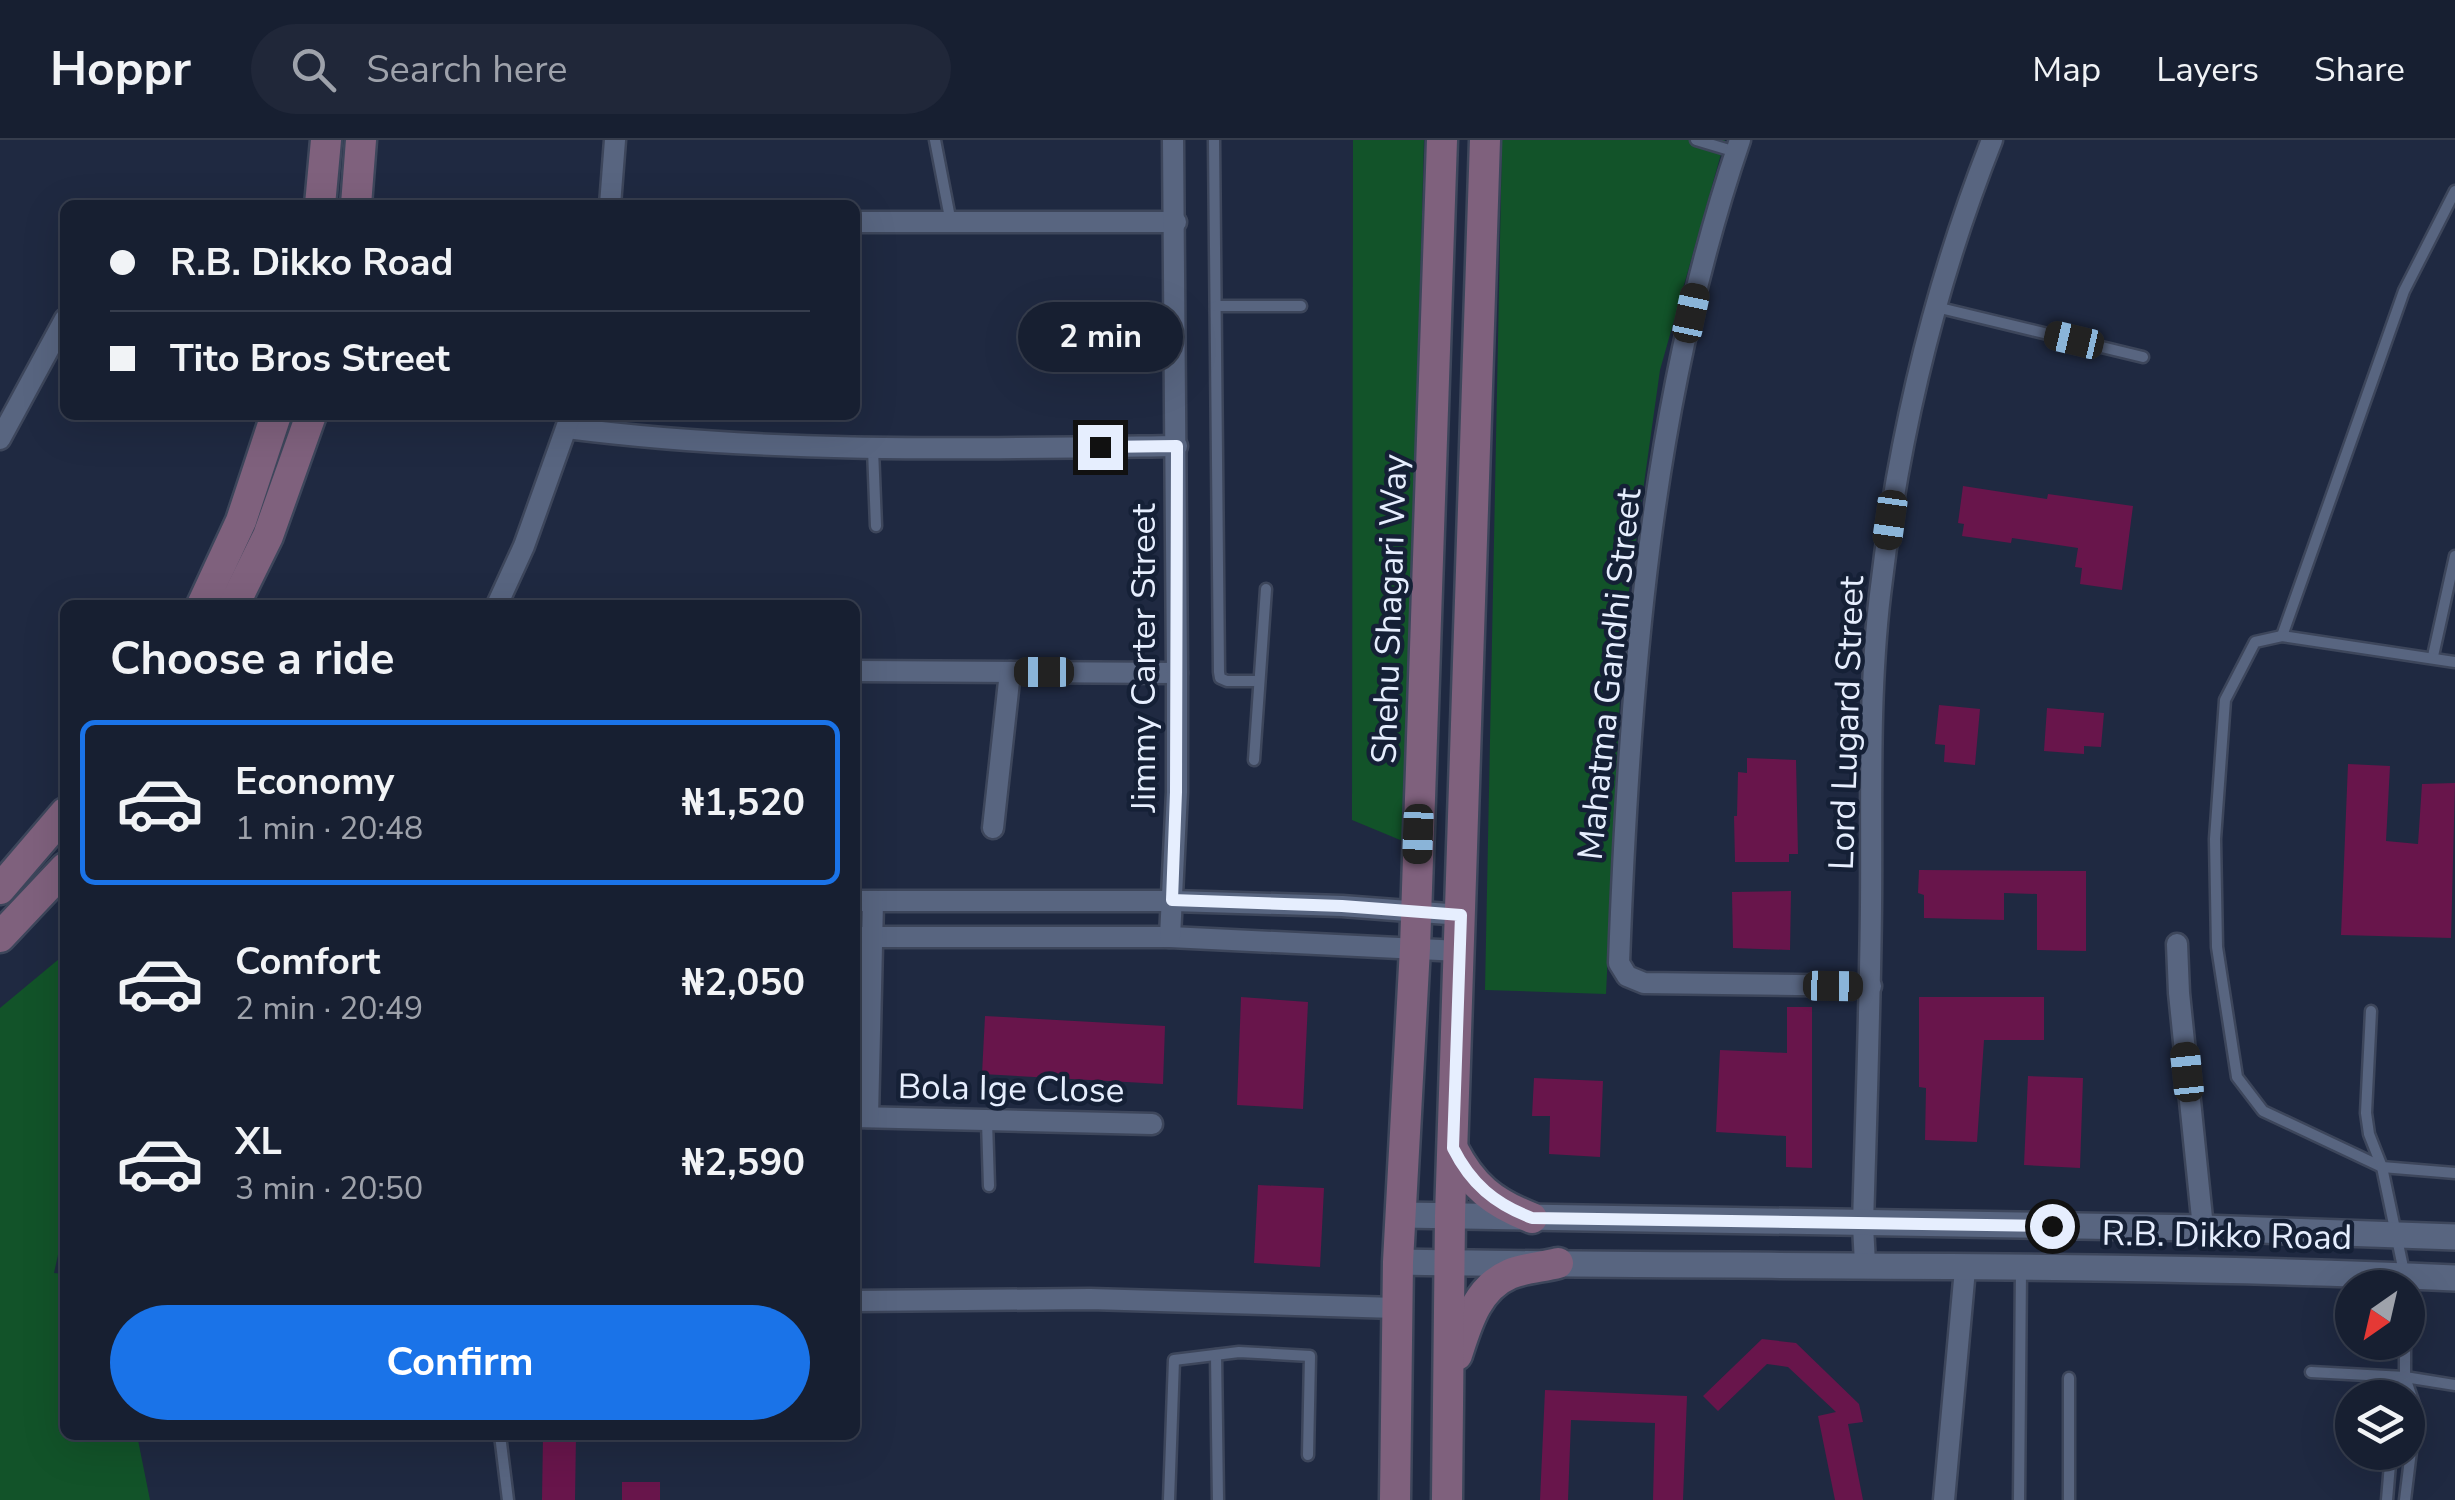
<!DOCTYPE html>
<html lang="en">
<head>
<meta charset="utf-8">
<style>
	body { margin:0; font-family:"Nunito Sans",sans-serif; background:#202739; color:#f1f3f6; height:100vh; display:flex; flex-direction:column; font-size:38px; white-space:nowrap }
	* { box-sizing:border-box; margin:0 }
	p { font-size:32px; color:#9ea2ab }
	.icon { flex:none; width:55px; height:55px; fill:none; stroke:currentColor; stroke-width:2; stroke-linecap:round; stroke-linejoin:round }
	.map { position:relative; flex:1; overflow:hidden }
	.sheet { position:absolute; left:60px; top:460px; width:800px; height:840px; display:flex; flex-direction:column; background:#171f31; border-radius:15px; box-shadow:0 10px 40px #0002,0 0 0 2px #363d4d }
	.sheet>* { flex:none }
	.hud { position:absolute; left:60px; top:60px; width:800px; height:220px; border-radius:15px; box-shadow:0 10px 40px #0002,0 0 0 2px #363d4d; display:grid; align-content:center; height:220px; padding:0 50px; background:#171f31 }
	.needle { width:65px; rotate:214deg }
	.tools { position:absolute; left:2335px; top:1130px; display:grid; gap:20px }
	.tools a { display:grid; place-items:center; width:90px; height:90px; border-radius:50%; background:#171f31; box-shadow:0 10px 40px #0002,0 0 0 2px #363d4d; font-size:50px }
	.end { position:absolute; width:45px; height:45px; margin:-22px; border:12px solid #e6eefe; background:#111; box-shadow:0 0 0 5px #111 }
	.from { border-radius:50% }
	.bubble { position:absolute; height:70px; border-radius:35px; background:#171f31; box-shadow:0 10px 40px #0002,0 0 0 2px #363d4d; font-size:32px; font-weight:700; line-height:70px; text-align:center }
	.car { position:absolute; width:30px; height:60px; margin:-30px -15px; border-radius:12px; box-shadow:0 0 8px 2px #0007; background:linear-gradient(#222 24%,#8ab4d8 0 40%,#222 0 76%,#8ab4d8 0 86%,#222 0) }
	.hud b { display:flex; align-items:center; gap:35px; height:95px; font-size:38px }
	.hud b+b { border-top:2px solid #363d4d }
	.hud i { width:25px; height:25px; background:#f1f3f6 }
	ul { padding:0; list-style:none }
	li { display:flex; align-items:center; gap:30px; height:165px; margin:0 20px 15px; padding:0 30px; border:5px solid transparent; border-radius:15px }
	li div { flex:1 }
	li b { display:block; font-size:38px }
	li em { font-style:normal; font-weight:700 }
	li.active { border-color:#1a73e8 }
	li>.icon { width:90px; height:90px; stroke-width:1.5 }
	h2 { padding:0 50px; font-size:45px; line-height:120px }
	.cta { display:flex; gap:20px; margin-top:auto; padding:20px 50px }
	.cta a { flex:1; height:115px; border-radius:60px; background:#1a73e8; color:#fff; font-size:40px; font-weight:700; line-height:115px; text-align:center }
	header { display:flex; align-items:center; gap:60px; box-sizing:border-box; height:140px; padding:0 50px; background:#171f31; border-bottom:2px solid #363d4d }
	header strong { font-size:48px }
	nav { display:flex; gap:55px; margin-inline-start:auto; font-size:35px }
	.search { width:700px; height:90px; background:#202739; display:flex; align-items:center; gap:25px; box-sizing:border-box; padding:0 35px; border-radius:55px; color:#9ea2ab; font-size:38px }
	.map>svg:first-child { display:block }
	.green { fill:#125329 }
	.building { fill:#68154b }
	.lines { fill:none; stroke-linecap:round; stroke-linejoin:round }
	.service-casing { stroke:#3d465b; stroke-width:15 }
	.minor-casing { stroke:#3d465b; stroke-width:25 }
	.tertiary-casing { stroke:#3d465b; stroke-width:30 }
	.secondary-casing { stroke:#3d465b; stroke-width:35 }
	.service { stroke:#586580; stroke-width:10 }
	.minor { stroke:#586580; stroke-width:20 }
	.tertiary { stroke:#586580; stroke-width:25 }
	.secondary { stroke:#7f617d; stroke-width:30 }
	.route { stroke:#e6eefe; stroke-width:12 }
	.labels { text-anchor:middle; stroke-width:9; stroke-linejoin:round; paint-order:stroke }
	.street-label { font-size:35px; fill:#e6eefe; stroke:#152036 }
</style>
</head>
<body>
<header>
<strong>Hoppr</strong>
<div class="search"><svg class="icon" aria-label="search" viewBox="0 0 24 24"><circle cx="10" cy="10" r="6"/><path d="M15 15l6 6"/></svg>Search here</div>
<nav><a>Map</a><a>Layers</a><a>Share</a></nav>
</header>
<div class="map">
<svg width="2455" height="1360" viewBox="0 0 2455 1360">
	<rect width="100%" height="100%" fill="#1f2941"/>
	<g class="green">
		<polygon points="1353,0 1424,0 1405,702 1352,680"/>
		<polygon points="1502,0 1725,0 1660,230 1623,493 1606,854 1485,850"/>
		<polygon points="65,814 65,1083 54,1133 65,1134 65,1295 137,1295 150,1360 0,1360 0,868"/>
	</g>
	<g class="building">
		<polygon points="1963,346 2047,359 2048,354 2133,366 2122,450 2080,444 2082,428 2075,427 2078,408 2012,398 2011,403 1962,396 1964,384 1958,383"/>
		<polygon points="1939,565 1980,569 1975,625 1944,622 1945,605 1935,604"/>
		<polygon points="2047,568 2104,573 2101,607 2084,606 2084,614 2044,611"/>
		<polygon points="1747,618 1796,620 1798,714 1789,714 1789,722 1735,722 1734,676 1737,676 1738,632 1747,633"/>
		<polygon points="2348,624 2390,626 2386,701 2418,704 2422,644 2455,643 2451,798 2341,795"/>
		<polygon points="1919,730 2086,731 2086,811 2037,810 2037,754 2004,753 2004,780 1924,778 1924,755 1918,753"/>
		<polygon points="1791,751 1790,810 1733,808 1732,752"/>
		<polygon points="1241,857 1308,862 1303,969 1237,965"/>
		<polygon points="1919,857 2044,857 2044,900 1984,900 1977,1002 1925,1000 1926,948 1919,947"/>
		<polygon points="1787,867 1812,867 1812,1028 1786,1027 1786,996 1716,992 1720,910 1787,913"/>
		<polygon points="985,876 1165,886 1163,944 982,934"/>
		<polygon points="2028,936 2083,938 2080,1028 2024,1025"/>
		<polygon points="1534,938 1603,941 1600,1017 1549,1014 1550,976 1532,976"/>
		<polygon points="1258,1045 1324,1048 1320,1127 1254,1123"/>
		<polygon points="1762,1199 1796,1203 1859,1264 1863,1282 1848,1284 1863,1360 1835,1360 1818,1276 1836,1272 1788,1227 1767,1224 1718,1271 1703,1256"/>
		<polygon points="1545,1250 1687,1256 1683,1360 1653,1360 1655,1283 1571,1280 1568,1360 1540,1360"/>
		<polygon points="543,1295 576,1295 575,1360 542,1360"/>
		<rect x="622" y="1342" width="38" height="18"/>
	</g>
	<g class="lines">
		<defs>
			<g id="service">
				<polyline points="935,0 951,83"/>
				<polyline points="1214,0 1219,532 1220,538 1227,541 1259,541"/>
				<polyline points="1696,0 1736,12"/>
				<polyline points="1216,166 1301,166"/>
				<polyline points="1936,167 2143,217"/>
				<polyline points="873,309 876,386"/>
				<polyline points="2282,496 2404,151 2455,51"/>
				<polyline points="2433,516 2455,416"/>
				<polyline points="2455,522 2282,496 2255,502 2225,560 2215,699 2217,807 2237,937 2263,971 2382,1027 2455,1033"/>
				<polyline points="1254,620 1266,449"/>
				<polyline points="2371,871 2366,973 2369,994 2382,1027 2405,1137"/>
				<polyline points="987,981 989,1046"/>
				<polyline points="1216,1215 1218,1360"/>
				<polyline points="2311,1232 2405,1237 2455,1245"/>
				<polyline points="2405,1237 2416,1270 2405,1360"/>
				<polyline points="2398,1258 2405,1237 2405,1202"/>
				<polyline points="500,1295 508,1360"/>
				<polyline points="1169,1360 1174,1220 1239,1212 1310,1216 1308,1315"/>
				<polyline points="2019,1360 2021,1128"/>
				<polyline points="2069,1360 2069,1238"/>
				<polyline points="2387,1360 2391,1312"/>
			</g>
			<g id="minor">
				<path d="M1740,0c-90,263 -111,547 -121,823l8,13 17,7 227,3"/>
				<polyline points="610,65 615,0"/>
				<polyline points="855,82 1176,82"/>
				<path d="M567,288c203,26 406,21 610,18"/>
				<polyline points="0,299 65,179"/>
				<polyline points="497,465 524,406 570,277"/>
				<polyline points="855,531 1177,533"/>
				<polyline points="993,688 1010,532"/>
				<polyline points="855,761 1173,761 1342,766 1461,775"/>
				<polyline points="855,797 1170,797 1460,811"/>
				<polyline points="1170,797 1177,652 1177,533 1173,0"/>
				<polyline points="2177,804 2179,853 2203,1088"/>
				<polyline points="855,977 1152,984"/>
				<polyline points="868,977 873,762"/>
				<path d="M1865,1124l-2,-39c3,-106 7,-213 8,-319 1,-103 -3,-208 9,-311 18,-156 54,-309 112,-455"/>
				<polyline points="855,1161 1090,1159 1396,1168"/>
				<polyline points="1944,1360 1965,1129"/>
			</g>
			<g id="tertiary">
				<polyline points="1401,1075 2203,1088 2455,1097"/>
				<path d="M1398,1122c352,6 705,0 1057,16"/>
			</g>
			<g id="secondary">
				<polyline points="320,65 326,0"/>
				<polyline points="356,65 361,0"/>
				<polyline points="202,465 241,381 276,275"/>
				<polyline points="234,465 268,396 311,275"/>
				<polyline points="0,749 65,673"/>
				<polyline points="0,797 65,728"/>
				<path d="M1453,1009c19,37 40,54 79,69"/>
				<path d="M1457,1215c10,-31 20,-67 53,-81 14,-6 33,-7 48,-11"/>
				<polyline points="1395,1360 1398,1122 1415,808 1442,0"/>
				<polyline points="1447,1360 1450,1076 1485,0"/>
			</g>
		</defs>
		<use href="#service" class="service-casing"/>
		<use href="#minor" class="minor-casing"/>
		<use href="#tertiary" class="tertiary-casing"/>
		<use href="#secondary" class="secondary-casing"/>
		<use href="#service" class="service"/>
		<use href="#minor" class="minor"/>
		<use href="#tertiary" class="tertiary"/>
		<use href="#secondary" class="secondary"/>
	</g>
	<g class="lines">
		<path class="route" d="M1100,307l77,-1 -1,346 -4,108 170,6 119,9 -8,233c18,36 42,56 79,70l520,8"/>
	</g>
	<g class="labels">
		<g class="street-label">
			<text transform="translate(1389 469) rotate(-88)" y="12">Shehu Shagari Way</text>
			<text transform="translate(1143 518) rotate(-90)" y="12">Jimmy Carter Street</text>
			<text transform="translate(1609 534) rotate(-84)" y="12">Mahatma Gandhi Street</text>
			<text transform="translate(1846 583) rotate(-88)" y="12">Lord Lugard Street</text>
			<text transform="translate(1011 948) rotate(1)" y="12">Bola Ige Close</text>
			<text transform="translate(2227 1095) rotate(1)" y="12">R.B. Dikko Road</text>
		</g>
	</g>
</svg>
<div class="tools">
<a><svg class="needle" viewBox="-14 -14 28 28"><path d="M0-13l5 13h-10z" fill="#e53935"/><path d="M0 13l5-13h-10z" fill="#9ea2ab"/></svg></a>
<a><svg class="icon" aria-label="layers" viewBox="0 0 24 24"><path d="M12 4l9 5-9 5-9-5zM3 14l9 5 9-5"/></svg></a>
</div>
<i class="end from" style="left:2052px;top:1086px"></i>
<i class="end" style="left:1100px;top:307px"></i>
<div class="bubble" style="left:1018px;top:162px;width:165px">2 min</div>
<i class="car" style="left:1691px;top:173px;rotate:12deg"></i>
<i class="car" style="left:2074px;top:200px;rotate:283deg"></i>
<i class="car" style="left:1890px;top:380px;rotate:188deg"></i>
<i class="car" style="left:1044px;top:532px;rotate:270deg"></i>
<i class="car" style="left:1418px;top:694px;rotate:182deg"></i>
<i class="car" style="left:1833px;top:846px;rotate:91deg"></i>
<i class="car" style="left:2187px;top:932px;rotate:354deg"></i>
<div class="hud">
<b><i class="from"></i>R.B. Dikko Road</b>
<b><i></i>Tito Bros Street</b>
</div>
<section class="sheet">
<h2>Choose a ride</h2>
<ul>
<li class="active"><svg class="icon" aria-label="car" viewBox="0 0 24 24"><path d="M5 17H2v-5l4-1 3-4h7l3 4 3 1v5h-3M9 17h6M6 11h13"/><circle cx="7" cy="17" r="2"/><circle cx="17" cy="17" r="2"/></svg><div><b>Economy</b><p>1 min · 20:48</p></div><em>₦1,520</em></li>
<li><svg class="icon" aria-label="car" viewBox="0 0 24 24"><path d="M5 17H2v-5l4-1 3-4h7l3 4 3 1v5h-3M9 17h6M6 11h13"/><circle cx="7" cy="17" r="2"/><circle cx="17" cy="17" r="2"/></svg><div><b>Comfort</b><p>2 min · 20:49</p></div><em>₦2,050</em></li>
<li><svg class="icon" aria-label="car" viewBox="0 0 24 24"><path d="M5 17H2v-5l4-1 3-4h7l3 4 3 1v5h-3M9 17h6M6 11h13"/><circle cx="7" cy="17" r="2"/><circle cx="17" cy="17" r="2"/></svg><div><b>XL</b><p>3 min · 20:50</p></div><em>₦2,590</em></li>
</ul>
<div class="cta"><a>Confirm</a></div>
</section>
</div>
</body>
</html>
